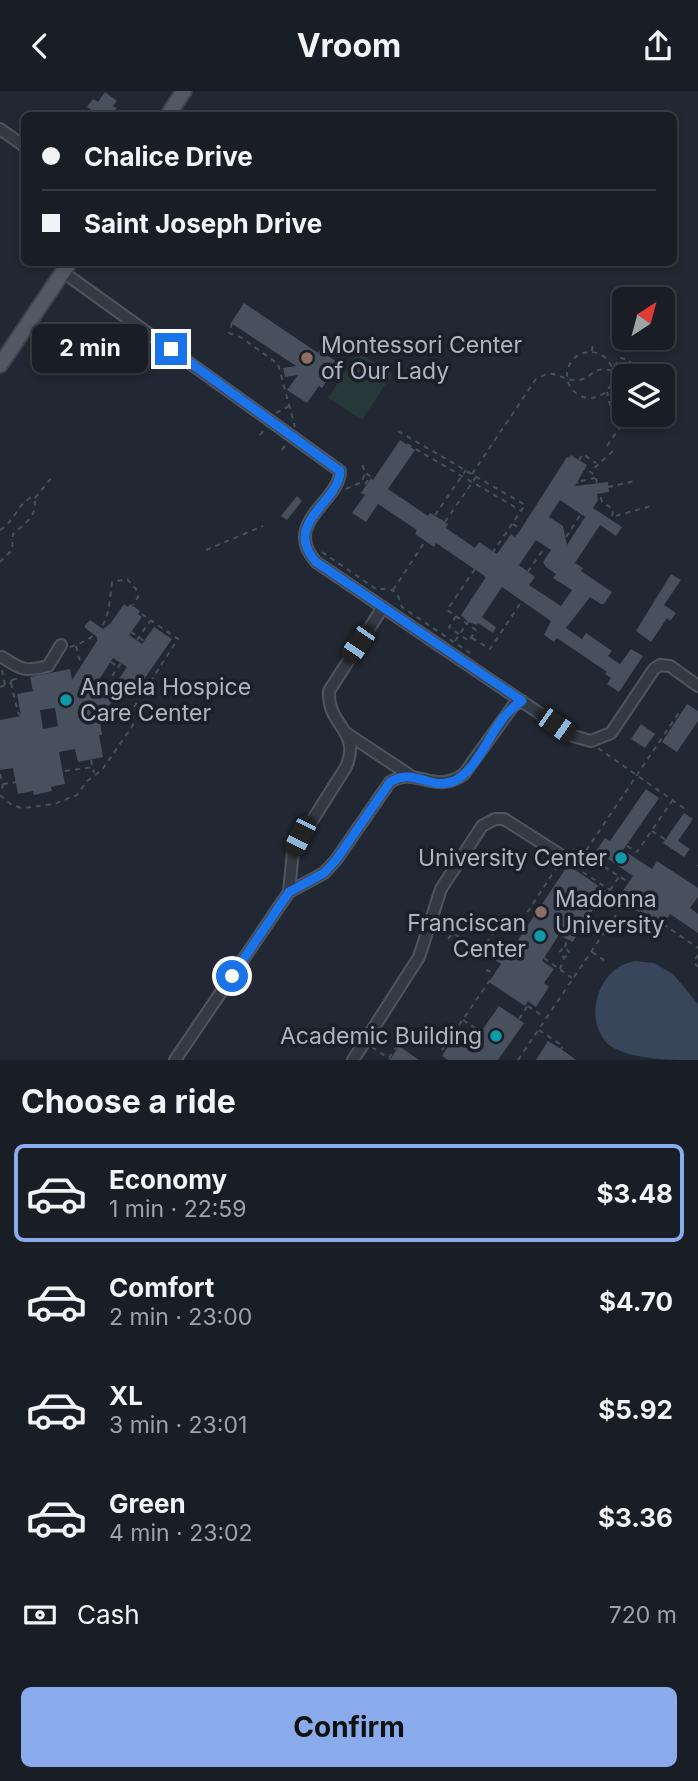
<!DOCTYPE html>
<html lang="en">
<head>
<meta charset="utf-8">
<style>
	body { margin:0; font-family:Inter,sans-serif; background:#262b32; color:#f1f3f6; height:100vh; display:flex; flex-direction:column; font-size:26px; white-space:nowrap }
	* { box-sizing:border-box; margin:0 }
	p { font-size:23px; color:#9fa2a7 }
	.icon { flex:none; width:38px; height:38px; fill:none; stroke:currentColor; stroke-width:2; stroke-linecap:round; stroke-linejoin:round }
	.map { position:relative; height:969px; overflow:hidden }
	.sheet { display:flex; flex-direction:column; background:#191e26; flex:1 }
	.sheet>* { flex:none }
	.guide { position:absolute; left:21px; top:21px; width:656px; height:154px; border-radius:10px; box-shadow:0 4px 10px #0003,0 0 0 2px #373c43; display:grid; align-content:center; height:154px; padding:0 21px; background:#191e26 }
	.needle { width:46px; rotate:36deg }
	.controls { position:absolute; left:612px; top:196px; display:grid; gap:14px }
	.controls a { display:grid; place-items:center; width:63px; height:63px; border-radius:10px; background:#191e26; box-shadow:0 4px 10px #0003,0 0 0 2px #373c43; font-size:35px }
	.end { position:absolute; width:32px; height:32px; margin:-16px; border:9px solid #1a73e8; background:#fff; box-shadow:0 0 0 4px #fff }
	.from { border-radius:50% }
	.bubble { position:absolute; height:49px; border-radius:10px; background:#191e26; box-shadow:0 4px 10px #0003,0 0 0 2px #373c43; font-size:23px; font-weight:700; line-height:49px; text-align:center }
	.car { position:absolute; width:21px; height:42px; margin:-21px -10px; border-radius:9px; box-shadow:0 0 5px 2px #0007; background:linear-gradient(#222 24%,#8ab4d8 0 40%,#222 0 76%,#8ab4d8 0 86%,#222 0) }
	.guide b { display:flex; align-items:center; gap:24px; height:66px; font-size:26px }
	.guide b+b { border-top:2px solid #373c43 }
	.guide i { width:18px; height:18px; background:#f1f3f6 }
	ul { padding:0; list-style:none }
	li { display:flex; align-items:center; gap:21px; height:98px; margin:0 14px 10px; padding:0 7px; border:4px solid transparent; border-radius:10px }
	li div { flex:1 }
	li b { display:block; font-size:26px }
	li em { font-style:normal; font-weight:700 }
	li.active { border-color:#89abec }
	li>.icon { width:63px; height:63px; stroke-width:1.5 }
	h2 { padding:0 21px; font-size:32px; line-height:84px }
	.pay { display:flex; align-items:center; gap:18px; height:77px; padding:0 21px; font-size:26px }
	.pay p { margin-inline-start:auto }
	.action { display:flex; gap:14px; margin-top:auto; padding:14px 21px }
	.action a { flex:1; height:80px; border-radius:10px; background:#89abec; color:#111; font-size:28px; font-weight:700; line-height:80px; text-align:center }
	header { display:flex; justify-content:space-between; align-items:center; height:91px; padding:0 21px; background:#191e26; font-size:32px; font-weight:700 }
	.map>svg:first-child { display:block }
	.green { fill:#273839 }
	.water { fill:#38455b }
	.building { fill:#484f5d; fill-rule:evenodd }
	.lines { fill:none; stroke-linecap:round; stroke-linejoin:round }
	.minor-casing { stroke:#4f555f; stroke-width:14 }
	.major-casing { stroke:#3e434e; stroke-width:18 }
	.path { stroke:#445356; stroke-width:2; stroke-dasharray:5 5; stroke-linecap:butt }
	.minor { stroke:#343a44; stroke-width:10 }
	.major { stroke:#525964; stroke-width:14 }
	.route { stroke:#1a73e8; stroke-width:9 }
	.education-dot { fill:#8d6e63; stroke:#1a1f29; stroke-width:2.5 }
	.culture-dot { fill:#0f9aa8; stroke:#1a1f29; stroke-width:2.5 }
	.labels { text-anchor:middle; stroke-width:7; stroke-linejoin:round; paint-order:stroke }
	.poi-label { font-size:23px; fill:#aeb5c1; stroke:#1a1f29; text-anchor:start }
</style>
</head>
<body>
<header><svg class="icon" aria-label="back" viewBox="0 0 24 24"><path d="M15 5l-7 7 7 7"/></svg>Vroom<svg class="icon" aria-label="share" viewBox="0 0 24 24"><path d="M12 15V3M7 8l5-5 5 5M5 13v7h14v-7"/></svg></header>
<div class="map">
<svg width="698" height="969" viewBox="0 0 698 969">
	<rect width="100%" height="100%" fill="#212833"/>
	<polygon class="green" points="358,261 392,283 362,329 328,307"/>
	<path class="water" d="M636,870l18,2 19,11 25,30v56c-29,0 -66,0 -89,-15 -28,-26 -10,-80 27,-84z"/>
	<g class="building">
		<polygon points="105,1 117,10 113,15 117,17 112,24 99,24 87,16 93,8 98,11"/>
		<polygon points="244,212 318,262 319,259 339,272 322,297 319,295 307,312 287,299 298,284 285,286 283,277 296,275 231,232"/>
		<path d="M400,349l15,10 -27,39 40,27 2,-3 12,7 6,4 -2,4 29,20 4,-6 18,12 14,-20 4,3 4,-5 48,-75 2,1 2,-3 16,10 -12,21 33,-4 1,10 -12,2 1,6 -5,8 29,19 -6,9 -16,-11 -25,38 8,5 -2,3 31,21 -8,12h-3l-11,-7 -24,31 16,11 4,-6 26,18 -4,5 12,8 11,-15 12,7 -24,36 -12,-8 4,-6 -6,-4 2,-2 -50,-34 -3,4 -10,-7 7,-14 -49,-34 -20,30 14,10 -3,6 -15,-10 -1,2 -9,-3 -7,-7 25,-38 -50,-34 -2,4 -19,-13 2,-4 -39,-26 -12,18 -14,-9 13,-18 -4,-2 10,-15 2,2zM560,409l25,17 -18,28 -4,-19 -14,-9zM536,449l15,10 -8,12 3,5 10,7 -3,4 19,12 -11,16 -32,-21 6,-8 -16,-12z"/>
		<polygon points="297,405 302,410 287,429 281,425"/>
		<polygon points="671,483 681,489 664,514 676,522 670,530 667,527 651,551 636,540"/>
		<path d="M124,513l4,3 2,-3 10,7 -2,3 4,3 -13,18 13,9 12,-17 18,12 -39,56 -17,-12 11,-16 -14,-9 -18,28 19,13 -9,13 -7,1 4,22h-3l4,22 -25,5 -3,-13 -16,3 6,32 -14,3 1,4 -18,4 -1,-4 -15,3 -5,-26 -13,2v-50l21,-4 -4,-22 16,-3 -3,-14 40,-8 2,11 25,-39v-4l-12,-9v-3l5,-5 13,9 7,-5zM55,617l3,18 -15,3 -3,-19z"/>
		<polygon points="687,613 698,620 698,630 677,661 662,651"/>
		<polygon points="641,633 655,643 645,657 631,648"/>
		<polygon points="646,698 659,707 623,759 652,778 657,770 698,797 698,806 690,817 698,823 698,842 670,823 661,836 618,807 633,785 596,760 605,747 610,750"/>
		<polygon points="684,722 693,728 678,750 690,758 684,766 663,752"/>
		<polygon points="568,774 606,800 586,829 582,845 577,843 573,851 559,844 542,870 554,878 544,892 549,896 536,916 528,910 525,915 489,891 501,873 486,863 497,848 512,858"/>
		<polygon points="499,915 524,932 498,969 448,969 442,965 449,954 452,956 457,949 469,958"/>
		<polygon points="548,950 561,958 576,969 536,969"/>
		<polygon points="399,955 419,969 390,969"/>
	</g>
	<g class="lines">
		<defs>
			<g id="minor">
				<polyline points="0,38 24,55"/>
				<path d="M63,181l277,199c0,31 -59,51 -24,91l257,174 18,5 20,-8 43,-64 6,-4 10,1 28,20"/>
				<path d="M2,566c20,13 22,15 46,9l13,-21"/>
				<polyline points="346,642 411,685"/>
				<path d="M289,801l4,-41 53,-84c16,-37 -19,-40 -17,-76l54,-84"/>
				<path d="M175,969l114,-168 35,-19 12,-13 54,-78c27,-17 43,14 74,-8l49,-68 9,-5"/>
				<polyline points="353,969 419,866 441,798 482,735 495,728 504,728 559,763"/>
			</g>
			<g id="major">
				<polyline points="168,24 184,0"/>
				<polyline points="0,274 69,172"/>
			</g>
		</defs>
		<use href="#minor" class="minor-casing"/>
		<use href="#major" class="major-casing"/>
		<g class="path">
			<polyline points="232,232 229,242 242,247 278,273 295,336"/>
			<polyline points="592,260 593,250"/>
			<circle cx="590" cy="284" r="23"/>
			<polyline points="614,275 621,267 629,269 633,275 630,285"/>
			<polyline points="276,322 289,315"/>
			<polyline points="398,340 525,414 493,461"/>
			<polyline points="260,344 265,338"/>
			<polyline points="407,353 520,419"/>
			<polyline points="607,355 622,333 621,324 610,314 607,301"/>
			<polyline points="282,359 286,353"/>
			<polyline points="613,360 590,381 595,384 602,411 613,418 612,426 651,415"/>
			<polyline points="579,369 583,363 596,372"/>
			<path d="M472,383l64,-95c22,-13 23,3 42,1 17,-2 12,-15 36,-9l4,6 7,1"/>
			<polyline points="574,389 579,393 581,390 595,387"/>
			<polyline points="365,393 371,386 366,382"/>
			<polyline points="608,396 635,390"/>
			<polyline points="346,398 362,391 365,382 362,372"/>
			<polyline points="35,407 52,386"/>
			<polyline points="435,424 466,379"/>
			<polyline points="445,431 476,386"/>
			<polyline points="513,433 526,441"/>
			<path d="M0,439c13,-7 17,-24 30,-32l4,1c5,16 -10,25 -21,35l-1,16 -12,12"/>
			<polyline points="566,446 581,423"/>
			<polyline points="206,459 263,435"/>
			<polyline points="322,461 376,498 390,498 397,502 402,516 470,562"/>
			<polyline points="522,489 545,456"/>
			<polyline points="393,499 424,452"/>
			<path d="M456,525l-7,11 20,14 7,-11c-10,-7 -19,-13 -29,-20l28,-41"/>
			<polyline points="131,541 144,550"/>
			<polyline points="472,547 490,558 522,510"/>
			<polyline points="137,549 150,530"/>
			<polyline points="455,550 468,531"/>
			<polyline points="76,555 80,570 83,572"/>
			<path d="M70,556c38,-12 38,-30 42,-65l15,-3 9,10 2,8 -5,8"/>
			<polyline points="111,571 118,576"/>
			<polyline points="2,579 5,594"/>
			<polyline points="12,589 19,587"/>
			<polyline points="11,592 18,622 21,625 29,625"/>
			<polyline points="0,596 11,592 13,585"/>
			<polyline points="120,606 124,601 111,591 110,588 121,572"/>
			<polyline points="134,616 178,548 140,522"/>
			<polyline points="598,657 685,718"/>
			<polyline points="91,669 94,682"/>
			<polyline points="65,680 93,676"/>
			<polyline points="0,683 3,695 0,700"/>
			<polyline points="3,693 16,691"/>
			<polyline points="0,704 12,714 22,717 54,713 77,704 87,690 102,679 133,634 134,629 132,625"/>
			<polyline points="652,740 666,749"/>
			<polyline points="627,755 637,761 672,710"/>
			<polyline points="570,761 577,758 628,791"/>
			<polyline points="566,770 619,805"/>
			<polyline points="598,772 603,765"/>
			<polyline points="698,774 698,775"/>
			<polyline points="575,776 678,623 685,627"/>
			<polyline points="610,799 619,786"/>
			<polyline points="615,804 613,807 621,816"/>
			<path d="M480,825c12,9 22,18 37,12l42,-64"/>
			<polyline points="588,827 607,835"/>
			<polyline points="663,833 698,857"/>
			<polyline points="584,839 600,846"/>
			<polyline points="448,848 453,842 481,861"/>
			<polyline points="565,856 567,848"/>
			<polyline points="592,861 605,870"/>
			<polyline points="698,864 694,871 698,876"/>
			<polyline points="544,867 572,887"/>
			<polyline points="475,869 496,838"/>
			<polyline points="560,878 564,867 570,862 565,856 559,861 564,867"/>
			<polyline points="486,879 495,882"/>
			<polyline points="528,915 544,926"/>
			<polyline points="519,928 530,911"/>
			<polyline points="463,929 481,941"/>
			<polyline points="458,939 474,950"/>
			<polyline points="539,939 563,955 561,958"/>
			<polyline points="372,956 390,968"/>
			<polyline points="442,959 490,889"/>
			<polyline points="389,967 409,938"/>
			<polyline points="518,969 624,812"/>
		</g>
		<use href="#minor" class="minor"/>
		<use href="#major" class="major"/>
	</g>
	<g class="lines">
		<path class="route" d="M171,258l169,122c0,31 -59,52 -24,91l206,139c-30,17 -40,67 -68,80 -23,10 -40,-14 -64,1l-54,78 -12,13 -35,19 -57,84"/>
	</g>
	<g class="education-dot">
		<circle cx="307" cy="267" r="7"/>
		<circle cx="541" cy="821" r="7"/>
	</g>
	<g class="culture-dot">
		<circle cx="66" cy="609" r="7"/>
		<circle cx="621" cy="767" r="7"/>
		<circle cx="540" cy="845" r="7"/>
		<circle cx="496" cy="945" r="7"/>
	</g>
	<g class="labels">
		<g class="poi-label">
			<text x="321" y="262">Montessori Center<tspan x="321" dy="26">of Our Lady</tspan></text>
			<text x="80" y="604">Angela Hospice<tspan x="80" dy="26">Care Center</tspan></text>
			<text x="607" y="775" text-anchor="end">University Center</text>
			<text x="555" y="816">Madonna<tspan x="555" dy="26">University</tspan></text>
			<text x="526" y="840" text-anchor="end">Franciscan<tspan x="526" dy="26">Center</tspan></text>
			<text x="482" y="953" text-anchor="end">Academic Building</text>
		</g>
	</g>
</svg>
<div class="controls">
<a><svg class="needle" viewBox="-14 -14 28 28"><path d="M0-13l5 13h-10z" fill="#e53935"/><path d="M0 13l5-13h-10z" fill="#9fa2a7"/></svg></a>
<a><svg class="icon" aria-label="layers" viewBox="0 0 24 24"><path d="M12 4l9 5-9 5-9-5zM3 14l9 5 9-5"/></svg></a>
</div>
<i class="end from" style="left:232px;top:885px"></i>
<i class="end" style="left:171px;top:258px"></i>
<div class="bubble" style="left:32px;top:233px;width:116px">2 min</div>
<i class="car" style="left:358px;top:553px;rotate:214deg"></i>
<i class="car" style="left:556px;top:634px;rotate:125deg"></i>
<i class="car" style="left:300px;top:745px;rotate:207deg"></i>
<div class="guide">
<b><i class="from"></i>Chalice Drive</b>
<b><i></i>Saint Joseph Drive</b>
</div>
</div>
<section class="sheet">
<h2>Choose a ride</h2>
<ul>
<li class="active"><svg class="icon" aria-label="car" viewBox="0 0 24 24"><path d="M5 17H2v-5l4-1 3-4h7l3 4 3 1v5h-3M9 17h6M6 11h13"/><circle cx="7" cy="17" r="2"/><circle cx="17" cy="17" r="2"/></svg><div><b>Economy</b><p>1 min · 22:59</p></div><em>$3.48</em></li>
<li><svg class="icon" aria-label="car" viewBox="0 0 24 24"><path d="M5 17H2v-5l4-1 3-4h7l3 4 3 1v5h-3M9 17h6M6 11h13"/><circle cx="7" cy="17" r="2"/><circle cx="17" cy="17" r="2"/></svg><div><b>Comfort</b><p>2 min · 23:00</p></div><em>$4.70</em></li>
<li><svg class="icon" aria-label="car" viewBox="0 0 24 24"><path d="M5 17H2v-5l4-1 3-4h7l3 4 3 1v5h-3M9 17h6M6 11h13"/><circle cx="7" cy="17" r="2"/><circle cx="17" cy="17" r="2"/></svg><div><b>XL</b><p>3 min · 23:01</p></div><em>$5.92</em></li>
<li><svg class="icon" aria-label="car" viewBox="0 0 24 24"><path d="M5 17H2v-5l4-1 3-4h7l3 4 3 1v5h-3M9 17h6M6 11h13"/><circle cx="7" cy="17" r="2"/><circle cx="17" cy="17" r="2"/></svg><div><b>Green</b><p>4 min · 23:02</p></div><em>$3.36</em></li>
</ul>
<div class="pay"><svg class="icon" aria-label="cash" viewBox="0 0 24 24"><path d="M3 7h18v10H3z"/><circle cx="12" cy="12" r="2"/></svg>Cash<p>720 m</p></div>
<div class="action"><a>Confirm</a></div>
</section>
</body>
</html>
